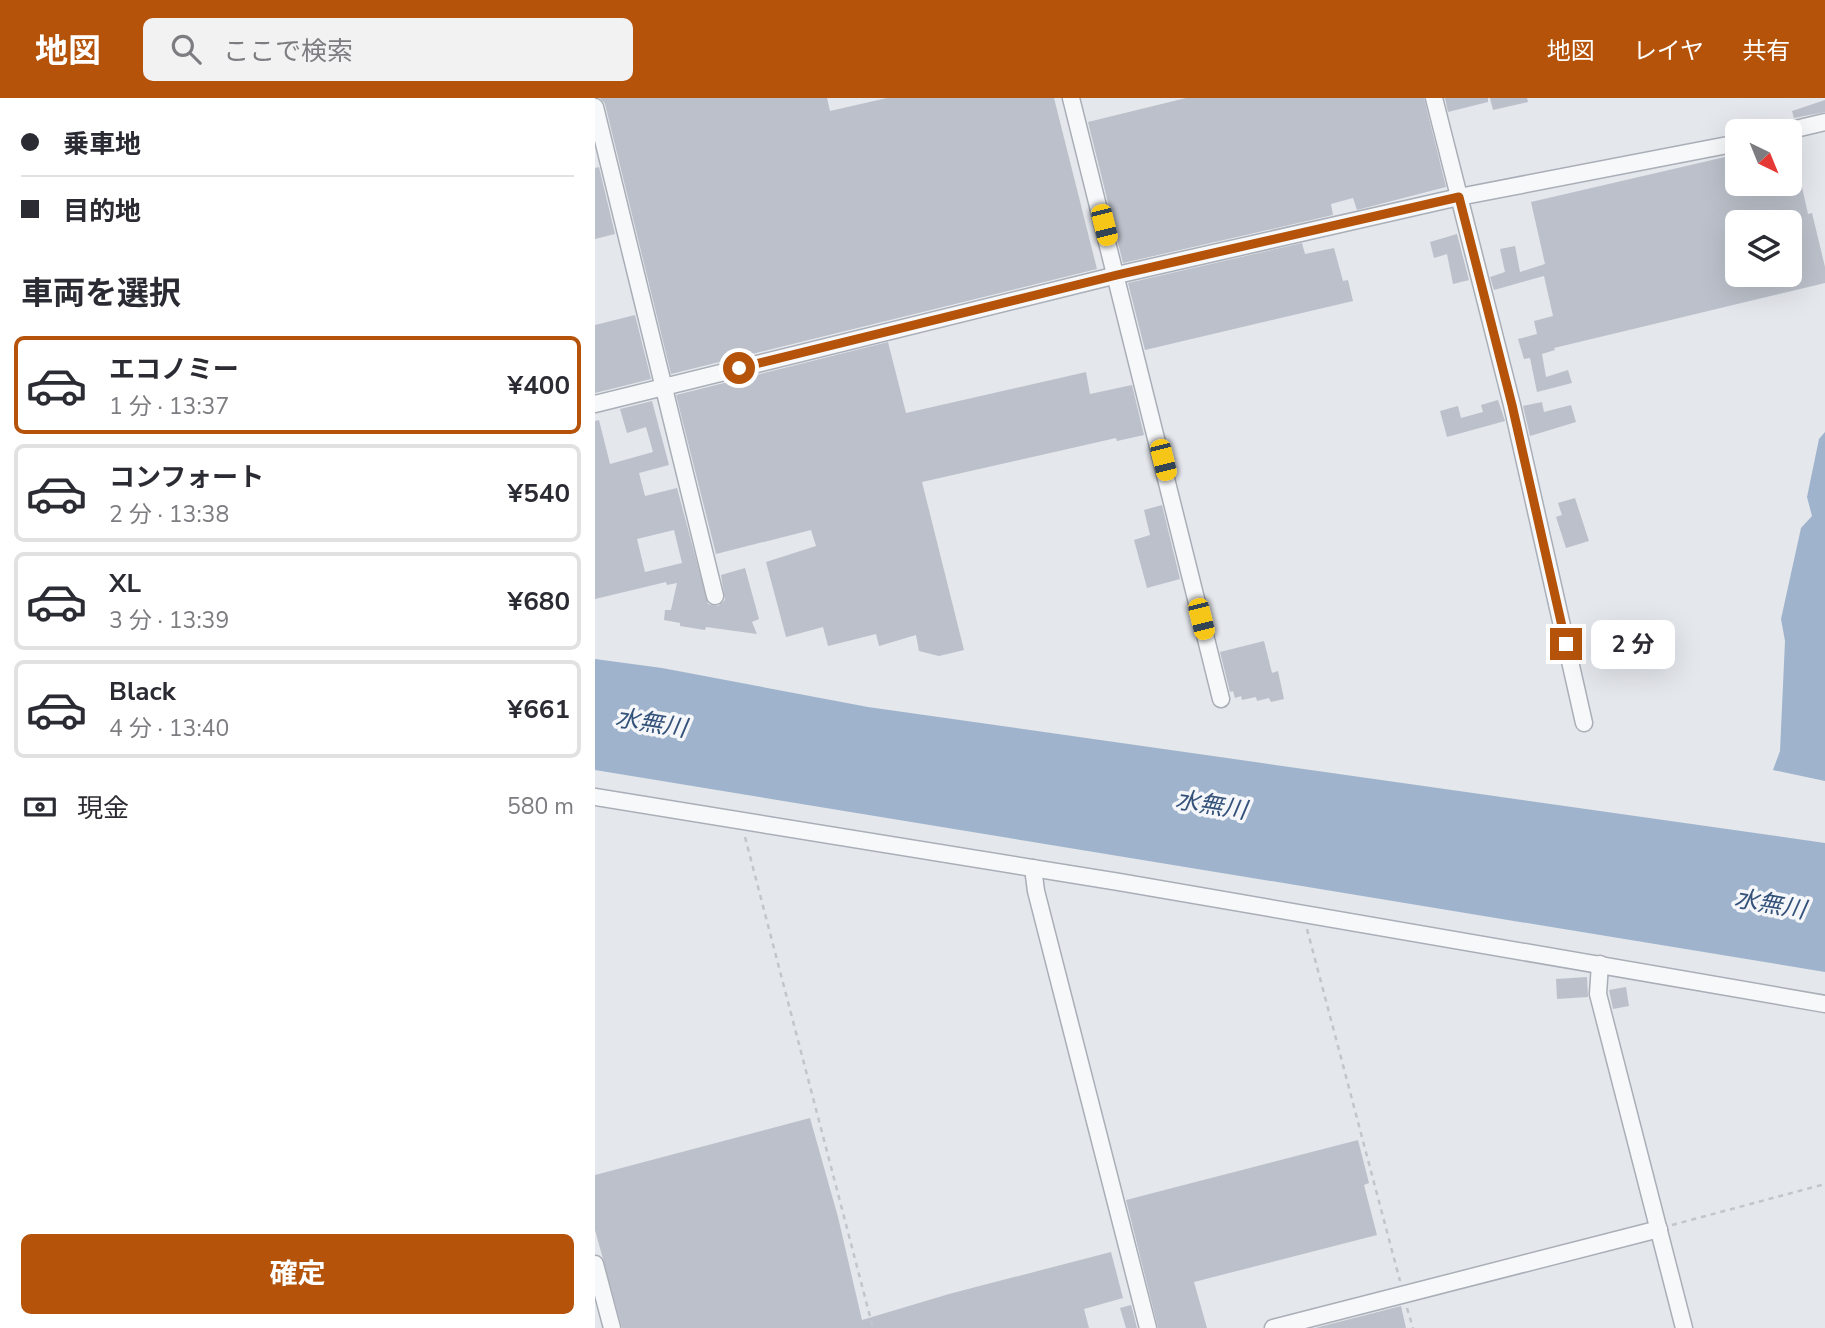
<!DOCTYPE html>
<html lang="ja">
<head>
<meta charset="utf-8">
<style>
	body { margin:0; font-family:"Nunito Sans","Noto Sans JP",sans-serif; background:#f2f2f3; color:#2b2b33; height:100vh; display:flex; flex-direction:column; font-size:26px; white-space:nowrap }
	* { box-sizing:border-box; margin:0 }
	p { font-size:23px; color:#7c7c81 }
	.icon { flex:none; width:38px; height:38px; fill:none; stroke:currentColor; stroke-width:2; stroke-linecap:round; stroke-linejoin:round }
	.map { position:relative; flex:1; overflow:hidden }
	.sheet { display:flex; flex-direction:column; background:#fff; width:595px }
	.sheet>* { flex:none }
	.guide { display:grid; align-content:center; height:154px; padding:0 21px; background:#fff }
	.needle { width:46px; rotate:137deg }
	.controls { position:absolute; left:1130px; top:21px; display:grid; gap:14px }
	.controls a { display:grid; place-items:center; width:77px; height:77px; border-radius:10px; background:#fff; box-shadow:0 7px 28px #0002; font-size:35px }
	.end { position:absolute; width:32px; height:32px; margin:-16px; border:9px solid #b45309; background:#fff; box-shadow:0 0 0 4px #fff }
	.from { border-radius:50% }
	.bubble { position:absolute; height:49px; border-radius:10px; background:#fff; box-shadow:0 7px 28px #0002; font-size:23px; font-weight:700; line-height:49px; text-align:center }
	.car { position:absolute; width:21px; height:42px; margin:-21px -10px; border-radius:9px; box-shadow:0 0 5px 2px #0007; background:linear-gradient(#f5c518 24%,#345 0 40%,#f5c518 0 76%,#345 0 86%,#f5c518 0) }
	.guide b { display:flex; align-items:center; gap:24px; height:66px; font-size:26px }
	.guide b+b { border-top:2px solid #e1e1e2 }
	.guide i { width:18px; height:18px; background:#2b2b33 }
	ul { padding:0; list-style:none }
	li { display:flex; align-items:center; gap:21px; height:98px; margin:0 14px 10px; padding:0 7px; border:4px solid #e1e1e2; border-radius:10px }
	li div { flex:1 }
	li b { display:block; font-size:26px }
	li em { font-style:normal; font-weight:700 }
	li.selected { border-color:#b45309 }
	li>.icon { width:63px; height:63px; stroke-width:1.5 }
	h2 { padding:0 21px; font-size:32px; line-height:84px }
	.pay { display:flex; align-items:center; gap:18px; height:77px; padding:0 21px; font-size:26px }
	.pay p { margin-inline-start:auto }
	.primary-button { display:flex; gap:14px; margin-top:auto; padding:14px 21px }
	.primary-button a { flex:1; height:80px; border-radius:10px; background:#b45309; color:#fff; font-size:28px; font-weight:700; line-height:80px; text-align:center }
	header { display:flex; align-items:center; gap:42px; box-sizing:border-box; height:98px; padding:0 35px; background:#b45309; color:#fff }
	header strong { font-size:33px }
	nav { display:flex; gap:38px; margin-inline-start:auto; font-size:24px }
	.search { width:490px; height:63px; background:#f2f2f3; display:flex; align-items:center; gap:18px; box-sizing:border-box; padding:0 24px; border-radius:10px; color:#7c7c81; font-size:26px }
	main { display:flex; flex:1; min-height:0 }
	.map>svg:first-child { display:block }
	.water { fill:#9fb4cc }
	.building { fill:#bbc0ca; fill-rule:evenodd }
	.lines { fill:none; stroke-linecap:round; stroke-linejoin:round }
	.street-casing { stroke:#a9aeb7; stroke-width:19 }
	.path { stroke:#c2c5cb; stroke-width:2.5; stroke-dasharray:5 5; stroke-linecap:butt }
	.street { stroke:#f7f8fa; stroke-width:16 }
	.route { stroke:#b45309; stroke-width:9 }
	.labels { text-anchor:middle; stroke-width:7; stroke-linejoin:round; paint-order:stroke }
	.water-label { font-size:24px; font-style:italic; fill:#34527a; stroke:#f4f6f9 }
</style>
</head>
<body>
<header>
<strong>地図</strong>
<div class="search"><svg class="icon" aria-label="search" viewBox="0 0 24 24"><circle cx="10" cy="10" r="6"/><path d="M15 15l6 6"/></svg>ここで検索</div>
<nav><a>地図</a><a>レイヤ</a><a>共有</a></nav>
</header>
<main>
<section class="sheet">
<div class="guide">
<b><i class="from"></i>乗車地</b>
<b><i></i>目的地</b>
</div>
<h2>車両を選択</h2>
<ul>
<li class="selected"><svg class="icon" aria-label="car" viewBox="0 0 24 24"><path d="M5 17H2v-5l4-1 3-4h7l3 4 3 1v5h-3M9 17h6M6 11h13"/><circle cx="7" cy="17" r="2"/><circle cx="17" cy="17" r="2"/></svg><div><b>エコノミー</b><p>1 分 · 13:37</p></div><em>¥400</em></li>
<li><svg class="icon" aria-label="car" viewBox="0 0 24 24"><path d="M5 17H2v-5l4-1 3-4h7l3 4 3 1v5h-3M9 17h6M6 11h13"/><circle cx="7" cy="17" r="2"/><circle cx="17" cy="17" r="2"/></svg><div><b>コンフォート</b><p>2 分 · 13:38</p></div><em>¥540</em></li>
<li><svg class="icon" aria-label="car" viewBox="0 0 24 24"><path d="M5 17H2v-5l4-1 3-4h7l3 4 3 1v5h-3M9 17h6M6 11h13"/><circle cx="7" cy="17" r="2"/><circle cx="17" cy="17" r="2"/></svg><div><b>XL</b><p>3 分 · 13:39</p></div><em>¥680</em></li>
<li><svg class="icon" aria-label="car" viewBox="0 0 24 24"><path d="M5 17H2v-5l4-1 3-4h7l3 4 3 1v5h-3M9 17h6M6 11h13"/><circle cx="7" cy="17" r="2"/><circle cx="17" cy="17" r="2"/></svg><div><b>Black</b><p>4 分 · 13:40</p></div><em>¥661</em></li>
</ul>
<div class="pay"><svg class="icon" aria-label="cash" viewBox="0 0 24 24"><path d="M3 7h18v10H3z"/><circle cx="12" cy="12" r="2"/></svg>現金<p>580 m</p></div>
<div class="primary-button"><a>確定</a></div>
</section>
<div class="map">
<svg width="1230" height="1230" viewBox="0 0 1230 1230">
	<rect width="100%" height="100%" fill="#e4e7ec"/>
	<g class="water">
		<polygon points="1230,334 1230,683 1178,672 1185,653 1190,543 1186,521 1206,430 1217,418 1212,399 1224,341"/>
		<polygon points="0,561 67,570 273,609 1230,745 1230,874 0,672"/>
	</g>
	<g class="building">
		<polygon points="5,0 232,0 235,13 292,0 459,0 502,171 76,276 10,6"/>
		<polygon points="591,0 829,0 851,89 762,112 758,100 736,106 738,117 528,165 493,24"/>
		<polygon points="850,0 893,0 893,4 853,14"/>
		<polygon points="895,0 932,0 933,4 898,12"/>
		<polygon points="1230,2 1230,14 1199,20 1197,13"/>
		<path d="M1143,56v30h52v-28h5l13,58 4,-1 13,54v16l-271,65 1,2 -13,4 4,23 22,-7 4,13 -35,9 -7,-34 -6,1 -6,-20 19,-5 -3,-13 19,-5 -9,-40 -50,14 -4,-13 15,-5 -5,-23 15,-3 5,26 25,-8 -14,-62zM1143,124h52v53h-52z"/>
		<polygon points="4,69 20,136 0,141 0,70"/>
		<polygon points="862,136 874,182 858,186 852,156 839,160 835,144"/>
		<polygon points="707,145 710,156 739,150 748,183 753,182 758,203 550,252 533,185"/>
		<polygon points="40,217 56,281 0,295 0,227"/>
		<polygon points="293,244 311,315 491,274 495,296 537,287 549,337 522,343 521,340 327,384 369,552 344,558 324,553 321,537 284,548 281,536 233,548 228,529 191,539 171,464 221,448 216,432 121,456 81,297"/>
		<polygon points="903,302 910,323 852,339 845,313 863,308 866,320 888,314 886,307"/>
		<path d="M57,303l17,64 -30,8 6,23 32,-8 31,116 10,2 7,-6 -4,-25 24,-7 14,51 -7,3 5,12 -51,-7 -1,3 -25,-4v-3l-16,-3 1,-10h6l6,-27 -10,2 -1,-3 -71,17v-178l4,-1 11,44 43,-12 -7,-25 -19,6 -7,-24zM79,432l8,33 -37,9 -8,-33z"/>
		<polygon points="947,304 949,314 976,307 981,324 935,338 928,308"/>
		<polygon points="980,400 994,443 971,450 961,419 967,417 963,405"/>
		<polygon points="567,407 585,481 552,490 539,442 555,437 549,412"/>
		<polygon points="669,543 677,575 683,573 689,601 676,604 674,600 662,603 661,599 647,602 646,598 640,600 638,593 635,594 625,554"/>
		<polygon points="992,879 993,899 962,901 961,881"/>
		<polygon points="1031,889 1034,908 1018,911 1014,892"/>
		<polygon points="215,1020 243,1119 267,1222 354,1196 516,1154 528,1200 489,1211 494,1230 27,1230 0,1132 0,1077"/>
		<polygon points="763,1042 774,1085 769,1087 782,1137 599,1184 612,1230 563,1230 531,1102"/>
		<polygon points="536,1207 538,1214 542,1230 531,1230 525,1210"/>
		<polygon points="806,1208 811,1230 720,1230"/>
	</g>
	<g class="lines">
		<defs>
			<g id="street">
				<polyline points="476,0 626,601"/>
				<polyline points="839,0 917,307 989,625"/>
				<polyline points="0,9 120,498"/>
				<polyline points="1192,33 1230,24"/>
				<polyline points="0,306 522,177 864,99 1143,45"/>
				<polyline points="0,699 524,784 1230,906"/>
				<polyline points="438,770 441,793 553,1230"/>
				<polyline points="1005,866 1003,896 1089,1230"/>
				<polyline points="0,1166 17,1230"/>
				<polyline points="678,1230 1064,1131"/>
			</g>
		</defs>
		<use href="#street" class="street-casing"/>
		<g class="path">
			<polyline points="150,739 278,1230"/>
			<polyline points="712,831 805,1183"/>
			<polyline points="1077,1127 1230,1086"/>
			<polyline points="812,1210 818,1230"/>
		</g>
		<use href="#street" class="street"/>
	</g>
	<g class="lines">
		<polyline class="route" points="144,270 522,177 864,99 917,307 971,546"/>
	</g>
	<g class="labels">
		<g class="water-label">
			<text transform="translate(56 625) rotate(9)" y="8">水無川</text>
			<text transform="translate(616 707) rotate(9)" y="8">水無川</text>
			<text transform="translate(1175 806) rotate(10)" y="8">水無川</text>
		</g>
	</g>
</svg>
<div class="controls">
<a><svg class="needle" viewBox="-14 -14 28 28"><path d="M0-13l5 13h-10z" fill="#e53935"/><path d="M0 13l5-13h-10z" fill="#7c7c81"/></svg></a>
<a><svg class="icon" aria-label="layers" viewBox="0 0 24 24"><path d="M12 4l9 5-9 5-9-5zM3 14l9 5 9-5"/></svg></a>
</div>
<i class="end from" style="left:144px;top:270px"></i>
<i class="end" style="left:971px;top:546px"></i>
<div class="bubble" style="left:996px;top:522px;width:84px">2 分</div>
<i class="car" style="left:509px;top:127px;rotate:166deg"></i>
<i class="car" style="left:568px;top:362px;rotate:166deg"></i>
<i class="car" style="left:606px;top:521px;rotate:166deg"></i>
</div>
</main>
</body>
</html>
